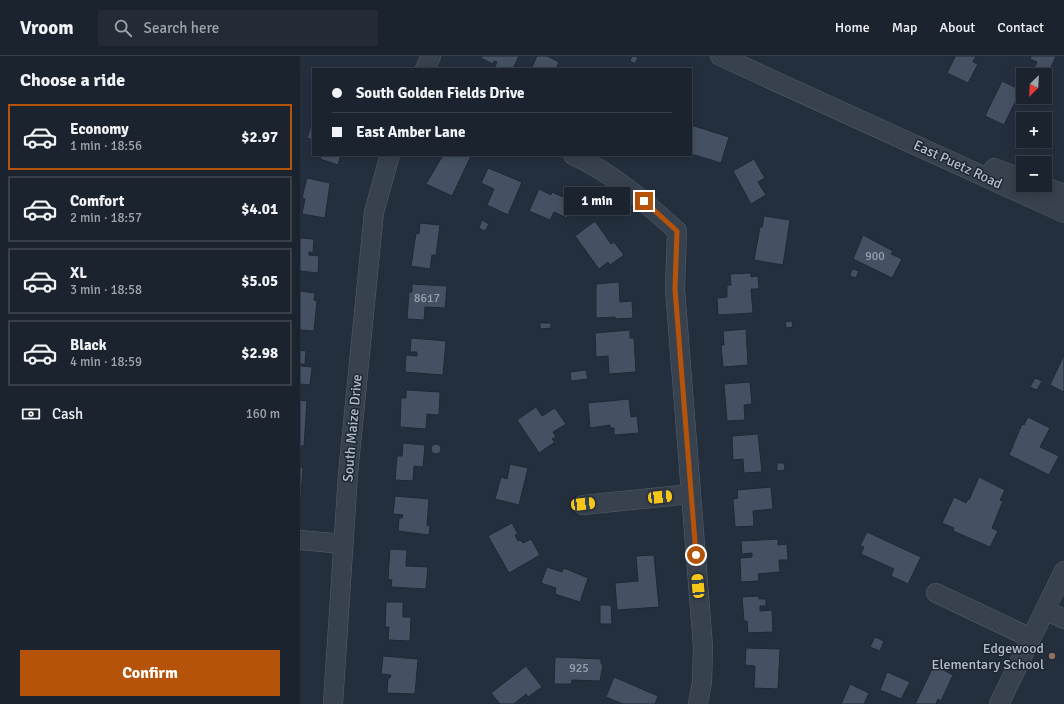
<!DOCTYPE html>
<html lang="en">
<head>
<meta charset="utf-8">
<style>
	body { margin:0; font-family:Signika,sans-serif; background:#242b36; color:#f1f3f6; height:100vh; display:flex; flex-direction:column; font-size:15px; white-space:nowrap }
	* { box-sizing:border-box; margin:0 }
	p { font-size:13px; color:#a0a4aa }
	.icon { flex:none; width:22px; height:22px; fill:none; stroke:currentColor; stroke-width:2; stroke-linecap:round; stroke-linejoin:round }
	.map { position:relative; flex:1; overflow:hidden }
	.panel { display:flex; flex-direction:column; background:#1b232e; width:300px }
	.panel>* { flex:none }
	.hud { position:absolute; left:12px; top:12px; width:380px; height:88px; border-radius:0px; box-shadow:0 2px 10px #0003,0 0 0 1px #39404a; display:grid; align-content:center; height:88px; padding:0 20px; background:#1b232e }
	.needle { width:26px; rotate:204deg }
	.fabs { position:absolute; left:716px; top:12px; display:grid; gap:8px }
	.fabs a { display:grid; place-items:center; width:36px; height:36px; border-radius:0px; background:#1b232e; box-shadow:0 2px 10px #0003,0 0 0 1px #39404a; font-size:20px }
	.end { position:absolute; width:18px; height:18px; margin:-9px; border:5px solid #b45309; background:#fff; box-shadow:0 0 0 2px #fff }
	.from { border-radius:50% }
	.bubble { position:absolute; height:28px; border-radius:0px; background:#1b232e; box-shadow:0 2px 10px #0003,0 0 0 1px #39404a; font-size:13px; font-weight:800; line-height:28px; text-align:center }
	.car { position:absolute; width:12px; height:24px; margin:-12px -6px; border-radius:5px; box-shadow:0 0 3px 1px #0007; background:linear-gradient(#f5c518 24%,#345 0 40%,#f5c518 0 76%,#345 0 86%,#f5c518 0) }
	.hud b { display:flex; align-items:center; gap:14px; height:38px; font-size:15px }
	.hud b+b { border-top:1px solid #39404a }
	.hud i { width:10px; height:10px; background:#f1f3f6 }
	ul { padding:0; list-style:none }
	li { display:flex; align-items:center; gap:12px; height:66px; margin:0 8px 6px; padding:0 12px; border:2px solid #39404a; border-radius:0px }
	li div { flex:1 }
	li b { display:block; font-size:15px }
	li em { font-style:normal; font-weight:800 }
	li.active { border-color:#b45309 }
	li>.icon { width:36px; height:36px; stroke-width:1.5 }
	h2 { padding:0 20px; font-size:18px; line-height:48px }
	.pay { display:flex; align-items:center; gap:10px; height:44px; padding:0 20px; font-size:15px }
	.pay p { margin-inline-start:auto }
	.action { display:flex; gap:8px; margin-top:auto; padding:8px 20px }
	.action a { flex:1; height:46px; border-radius:0px; background:#b45309; color:#fff; font-size:16px; font-weight:800; line-height:46px; text-align:center }
	header { display:flex; align-items:center; gap:24px; box-sizing:border-box; height:56px; padding:0 20px; background:#1b232e; border-bottom:1px solid #39404a }
	header strong { font-size:19px }
	nav { display:flex; gap:22px; margin-inline-start:auto; font-size:14px }
	.search { width:280px; height:36px; background:#242b36; display:flex; align-items:center; gap:10px; box-sizing:border-box; padding:0 14px; border-radius:0px; color:#a0a4aa; font-size:15px }
	main { display:flex; flex:1; min-height:0 }
	.map>svg:first-child { display:block }
	.building { fill:#455162; stroke:#1f2835 }
	.lines { fill:none; stroke-linecap:round; stroke-linejoin:round }
	.minor-casing { stroke:#565f6c; stroke-width:20 }
	.minor { stroke:#38414e; stroke-width:19 }
	.route { stroke:#b45309; stroke-width:5 }
	.education-dot { fill:#8d6e63; stroke:#1d2633; stroke-width:1.5 }
	.labels { text-anchor:middle; stroke-width:3; stroke-linejoin:round; paint-order:stroke }
	.number-label { font-size:12px; fill:#98a1af }
	.street-label { font-size:14px; fill:#b4bcc9; stroke:#1d2633 }
	.poi-label { font-size:14px; fill:#b4bcc9; stroke:#1d2633; text-anchor:end }
</style>
</head>
<body>
<header>
<strong>Vroom</strong>
<div class="search"><svg class="icon" aria-label="search" viewBox="0 0 24 24"><circle cx="10" cy="10" r="6"/><path d="M15 15l6 6"/></svg>Search here</div>
<nav><a>Home</a><a>Map</a><a>About</a><a>Contact</a></nav>
</header>
<main>
<section class="panel">
<h2>Choose a ride</h2>
<ul>
<li class="active"><svg class="icon" aria-label="car" viewBox="0 0 24 24"><path d="M5 17H2v-5l4-1 3-4h7l3 4 3 1v5h-3M9 17h6M6 11h13"/><circle cx="7" cy="17" r="2"/><circle cx="17" cy="17" r="2"/></svg><div><b>Economy</b><p>1 min · 18:56</p></div><em>$2.97</em></li>
<li><svg class="icon" aria-label="car" viewBox="0 0 24 24"><path d="M5 17H2v-5l4-1 3-4h7l3 4 3 1v5h-3M9 17h6M6 11h13"/><circle cx="7" cy="17" r="2"/><circle cx="17" cy="17" r="2"/></svg><div><b>Comfort</b><p>2 min · 18:57</p></div><em>$4.01</em></li>
<li><svg class="icon" aria-label="car" viewBox="0 0 24 24"><path d="M5 17H2v-5l4-1 3-4h7l3 4 3 1v5h-3M9 17h6M6 11h13"/><circle cx="7" cy="17" r="2"/><circle cx="17" cy="17" r="2"/></svg><div><b>XL</b><p>3 min · 18:58</p></div><em>$5.05</em></li>
<li><svg class="icon" aria-label="car" viewBox="0 0 24 24"><path d="M5 17H2v-5l4-1 3-4h7l3 4 3 1v5h-3M9 17h6M6 11h13"/><circle cx="7" cy="17" r="2"/><circle cx="17" cy="17" r="2"/></svg><div><b>Black</b><p>4 min · 18:59</p></div><em>$2.98</em></li>
</ul>
<div class="pay"><svg class="icon" aria-label="cash" viewBox="0 0 24 24"><path d="M3 7h18v10H3z"/><circle cx="12" cy="12" r="2"/></svg>Cash<p>160 m</p></div>
<div class="action"><a>Confirm</a></div>
</section>
<div class="map">
<svg width="764" height="648" viewBox="0 0 764 648">
	<rect width="100%" height="100%" fill="#242f3e"/>
	<g class="building">
		<polygon points="182,0 219,0 213,13 194,13 197,6 194,5 193,8 181,2"/>
		<polygon points="237,0 247,0 259,6 256,13 231,13"/>
		<polygon points="332,0 338,1 335,8 330,5"/>
		<polygon points="652,0 676,0 673,6 678,8 668,27 647,17 655,1"/>
		<polygon points="731,0 756,0 748,18 734,12 737,6 730,3"/>
		<polygon points="702,25 721,34 704,69 685,60"/>
		<polygon points="13,63 13,84 7,82"/>
		<polygon points="391,69 429,81 421,107 391,98"/>
		<polygon points="22,99 41,99 38,109 20,103"/>
		<polygon points="143,99 171,100 152,140 126,128"/>
		<polygon points="454,103 465,122 458,126 466,139 451,148 433,115"/>
		<polygon points="188,112 222,126 208,159 187,149 194,133 181,127"/>
		<polygon points="7,122 30,127 25,162 2,158 5,143 2,142"/>
		<polygon points="239,133 251,139 252,136 274,146 267,162 254,156 250,164 229,155"/>
		<polygon points="464,160 490,164 483,209 454,204 460,171 462,171"/>
		<polygon points="182,164 189,168 185,175 179,172"/>
		<polygon points="295,165 311,188 314,186 324,199 310,209 308,206 299,213 275,180"/>
		<polygon points="120,167 140,169 136,199 132,199 130,213 111,210 116,177 119,178"/>
		<polygon points="563,179 593,195 591,198 602,203 592,222 553,203"/>
		<polygon points="0,182 14,183 13,197 9,196 9,199 19,200 18,217 0,215"/>
		<polygon points="552,213 559,215 556,222 550,220"/>
		<polygon points="451,217 451,221 458,220 459,233 451,233 453,257 418,259 417,242 427,241 427,229 431,229 430,218"/>
		<polygon points="319,226 320,246 332,245 333,262 315,263 315,261 296,262 296,228"/>
		<polygon points="112,228 147,230 145,252 125,251 124,264 107,263 109,236 112,236"/>
		<polygon points="0,235 15,237 14,244 17,245 14,275 0,274"/>
		<polygon points="492,265 493,271 486,272 485,266"/>
		<polygon points="240,267 251,267 251,272 240,273"/>
		<polygon points="446,273 448,309 423,311 421,289 424,289 423,275"/>
		<polygon points="330,274 330,282 334,282 336,316 309,318 308,300 296,301 295,277"/>
		<polygon points="111,282 146,285 143,319 105,316 106,299 117,300 117,296 110,296"/>
		<polygon points="0,294 6,295 5,308 1,308 1,310 12,311 10,329 0,328"/>
		<polygon points="764,299 764,336 750,329"/>
		<polygon points="286,314 288,323 271,325 270,316"/>
		<polygon points="735,322 742,325 737,334 730,331"/>
		<polygon points="450,326 452,348 444,349 445,364 427,365 424,328"/>
		<polygon points="106,334 140,336 139,359 127,358 126,373 100,371 101,342 106,342"/>
		<polygon points="329,343 331,361 337,360 339,377 314,379 314,372 310,372 310,369 290,372 288,347"/>
		<polygon points="0,344 7,345 4,390 0,390"/>
		<polygon points="236,351 242,360 255,352 266,368 253,376 256,381 252,383 255,386 239,397 217,364"/>
		<polygon points="728,361 750,372 740,391 759,400 749,419 709,399 722,368 724,369"/>
		<polygon points="458,378 462,416 444,417 443,403 433,404 432,380"/>
		<polygon points="103,387 125,389 123,411 114,410 113,425 95,424 97,400 102,400"/>
		<circle cx="136" cy="393" r="5"/>
		<polygon points="477,407 484,407 485,414 477,415"/>
		<polygon points="210,408 228,412 219,449 195,443 201,421 207,423"/>
		<polygon points="0,411 3,411 1,441 0,441"/>
		<polygon points="679,421 705,434 700,444 703,445 692,472 698,475 690,491 653,475 654,472 642,467 654,441 666,447 668,443 669,444"/>
		<polygon points="471,431 473,453 453,455 454,470 435,471 433,443 438,442 437,434"/>
		<polygon points="95,440 129,443 127,469 130,470 129,479 98,475 99,462 102,462 103,459 93,458"/>
		<polygon points="212,467 218,478 215,479 218,485 220,484 223,487 231,483 240,499 209,517 188,480"/>
		<polygon points="567,476 621,501 608,528 591,520 594,513 561,498 564,491 560,490"/>
		<polygon points="478,483 478,489 487,488 488,504 479,504 480,516 458,518 459,525 441,526 440,502 452,501 452,497 442,498 441,485"/>
		<polygon points="90,493 107,494 106,510 128,511 126,533 91,531 92,524 88,523"/>
		<polygon points="354,499 359,551 317,554 315,527 338,525 336,500"/>
		<polygon points="247,511 262,516 264,512 288,522 280,546 255,538 256,532 241,527"/>
		<polygon points="459,540 459,543 466,543 466,550 460,550 460,555 472,554 473,576 448,577 447,565 444,565 442,541"/>
		<polygon points="86,546 103,546 103,561 111,561 110,585 88,584 89,571 85,571"/>
		<polygon points="300,549 311,549 312,568 300,568"/>
		<polygon points="575,581 584,585 580,595 570,591"/>
		<polygon points="446,592 480,593 478,633 454,632 455,610 445,609"/>
		<polygon points="83,600 118,603 115,638 87,637 88,622 90,622 91,619 81,618"/>
		<polygon points="255,601 301,603 301,608 303,609 300,625 272,624 271,628 254,628"/>
		<polygon points="634,609 653,619 641,645 638,643 636,648 615,648"/>
		<polygon points="226,610 242,631 228,641 226,638 214,648 200,648 191,637"/>
		<polygon points="587,616 610,626 601,643 580,634"/>
		<polygon points="314,621 358,640 355,648 323,648 306,641"/>
		<polygon points="550,628 569,637 564,648 541,648"/>
	</g>
	<g class="lines">
		<defs>
			<g id="minor">
				<polyline points="420,0 764,157"/>
				<polyline points="125,13 131,0"/>
				<path d="M273,99c42,20 70,45 104,76l-2,58 28,358 -1,35 -4,22"/>
				<polyline points="694,112 723,123"/>
				<polyline points="740,129 764,138"/>
				<polyline points="283,449 391,438"/>
				<polyline points="0,484 43,488"/>
				<polyline points="636,537 731,582"/>
				<polyline points="745,554 764,563"/>
				<polyline points="33,648 48,418 74,156 90,99"/>
				<polyline points="699,648 764,515"/>
			</g>
		</defs>
		<use href="#minor" class="minor-casing"/>
		<use href="#minor" class="minor"/>
	</g>
	<g class="lines">
		<polyline class="route" points="344,145 377,175 375,233 396,499"/>
	</g>
	<circle class="education-dot" cx="752" cy="600" r="4"/>
	<g class="labels">
		<g class="number-label">
			<text x="575" y="204">900</text>
			<text x="127" y="246">8617</text>
			<text x="279" y="616">925</text>
		</g>
		<g class="street-label">
			<text transform="translate(658 108) rotate(25)" y="5">East Puetz Road</text>
			<text transform="translate(52 372) rotate(-85)" y="5">South Maize Drive</text>
		</g>
		<g class="poi-label">
			<text x="744" y="597">Edgewood<tspan x="744" dy="16">Elementary School</tspan></text>
		</g>
	</g>
</svg>
<div class="fabs">
<a><svg class="needle" viewBox="-14 -14 28 28"><path d="M0-13l5 13h-10z" fill="#e53935"/><path d="M0 13l5-13h-10z" fill="#a0a4aa"/></svg></a>
<a>+</a>
<a>−</a>
</div>
<i class="end from" style="left:396px;top:499px"></i>
<i class="end" style="left:344px;top:145px"></i>
<div class="bubble" style="left:264px;top:131px;width:66px">1 min</div>
<i class="car" style="left:360px;top:441px;rotate:84deg"></i>
<i class="car" style="left:283px;top:448px;rotate:84deg"></i>
<i class="car" style="left:398px;top:530px;rotate:355deg"></i>
<div class="hud">
<b><i class="from"></i>South Golden Fields Drive</b>
<b><i></i>East Amber Lane</b>
</div>
</div>
</main>
</body>
</html>
